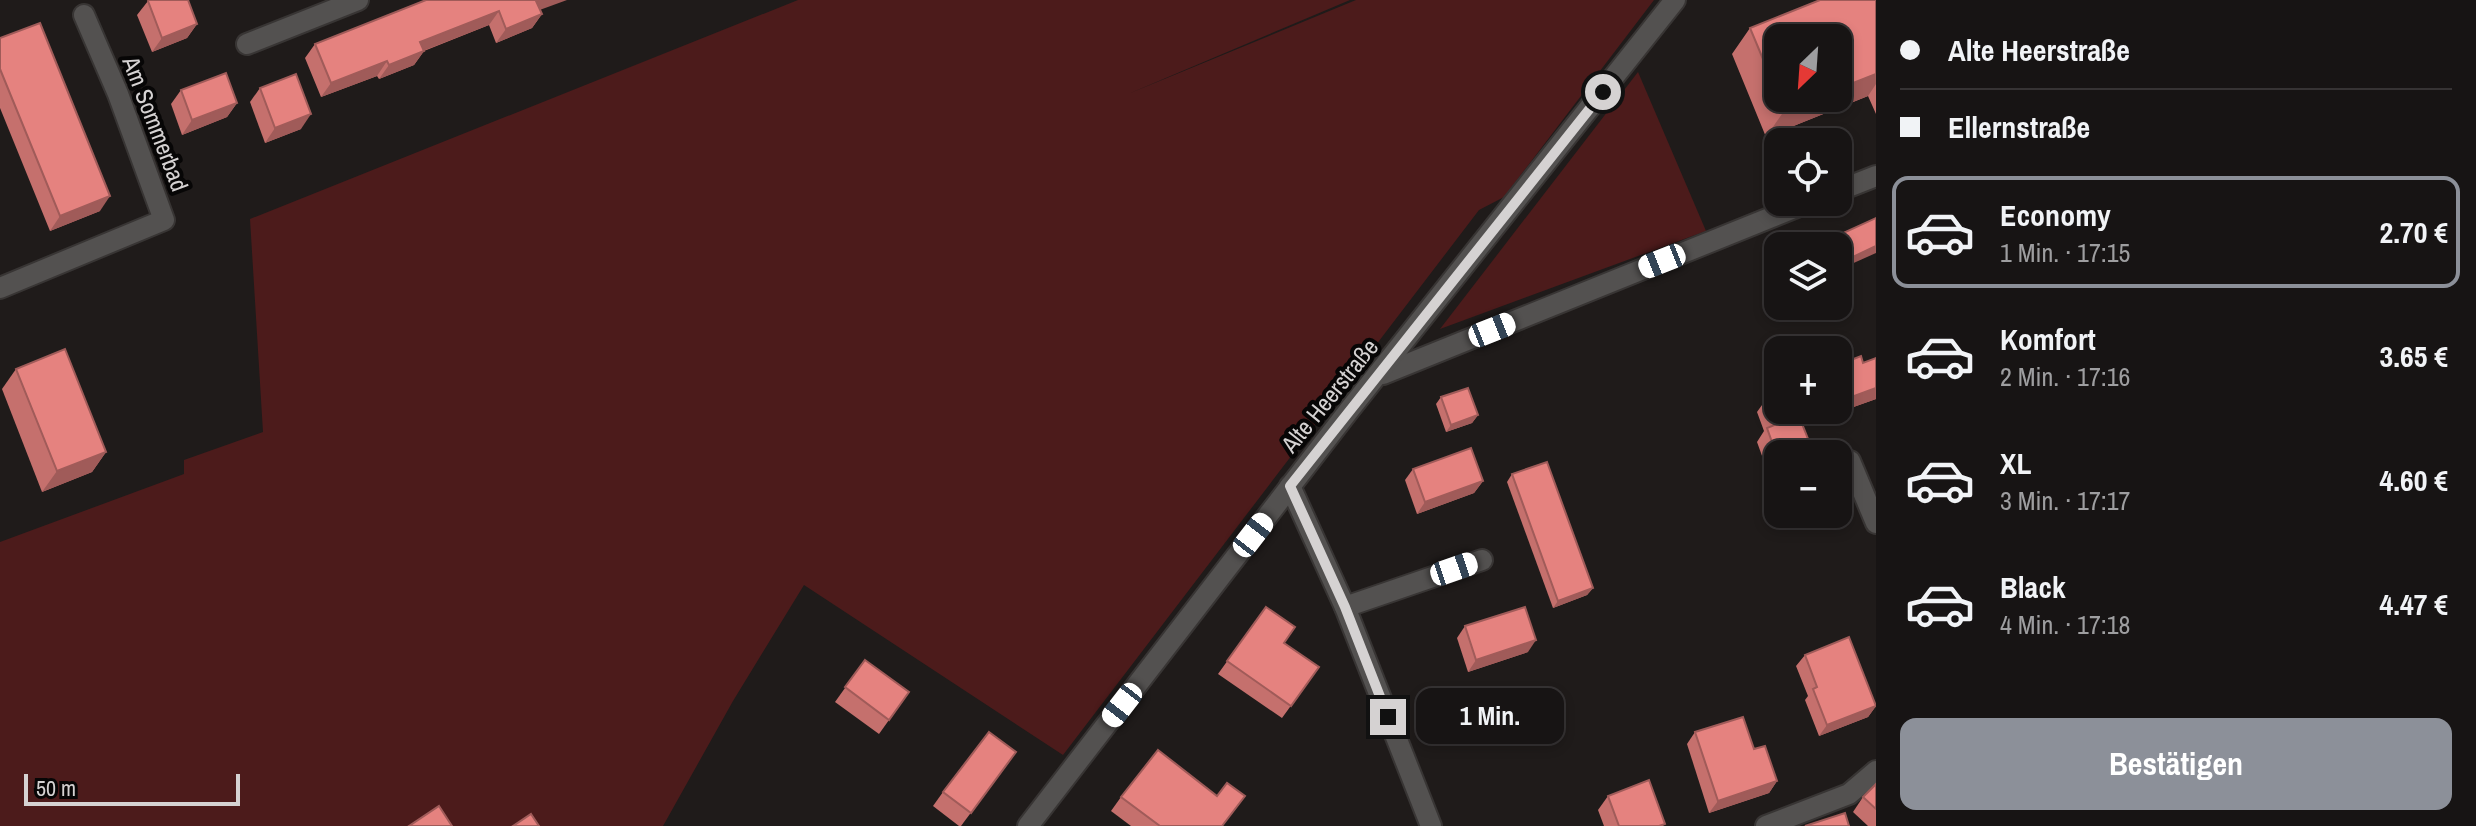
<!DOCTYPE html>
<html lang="de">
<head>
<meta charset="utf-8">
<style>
	body { margin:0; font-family:"Archivo Narrow",sans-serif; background:#201d1d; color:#f1f3f6; height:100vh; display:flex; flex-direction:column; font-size:30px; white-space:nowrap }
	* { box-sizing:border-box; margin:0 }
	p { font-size:26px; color:#9e9ea0 }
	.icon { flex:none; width:44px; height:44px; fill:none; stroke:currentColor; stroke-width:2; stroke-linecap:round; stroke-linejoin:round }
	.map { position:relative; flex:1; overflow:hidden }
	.side { display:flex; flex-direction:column; background:#171414; width:600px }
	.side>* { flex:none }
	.banner { display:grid; align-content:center; height:176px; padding:0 24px; background:#171414 }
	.needle { width:52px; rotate:205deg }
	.buttons { position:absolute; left:1764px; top:24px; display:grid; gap:16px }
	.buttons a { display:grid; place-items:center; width:88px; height:88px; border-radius:16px; background:#171414; box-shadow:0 4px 12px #0003,0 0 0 2px #363334; font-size:40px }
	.scale { position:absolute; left:24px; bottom:20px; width:216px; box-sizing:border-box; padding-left:8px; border:4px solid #d5d2d2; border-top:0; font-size:22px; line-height:28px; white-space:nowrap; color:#d5d2d2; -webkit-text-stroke:6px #070606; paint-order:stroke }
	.end { position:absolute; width:36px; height:36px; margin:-18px; border:10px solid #d5d2d2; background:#111; box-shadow:0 0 0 4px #111 }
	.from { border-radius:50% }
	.bubble { position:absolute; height:56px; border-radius:16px; background:#171414; box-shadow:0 4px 12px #0003,0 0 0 2px #363334; font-size:26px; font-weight:800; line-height:56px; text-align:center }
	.car { position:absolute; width:24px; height:48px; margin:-24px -12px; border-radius:10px; box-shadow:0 0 6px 2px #0007; background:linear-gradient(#fff 24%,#345 0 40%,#fff 0 76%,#345 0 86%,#fff 0) }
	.banner b { display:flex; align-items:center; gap:28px; height:76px; font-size:30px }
	.banner b+b { border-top:2px solid #363334 }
	.banner i { width:20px; height:20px; background:#f1f3f6 }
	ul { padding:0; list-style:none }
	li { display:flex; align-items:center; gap:24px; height:112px; margin:0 16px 12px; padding:0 8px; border:4px solid transparent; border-radius:16px }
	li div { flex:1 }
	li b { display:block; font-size:30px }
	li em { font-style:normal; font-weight:800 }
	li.on { border-color:#8c9099 }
	li>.icon { width:72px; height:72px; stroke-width:1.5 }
	.primary-button { display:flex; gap:16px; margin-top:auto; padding:16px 24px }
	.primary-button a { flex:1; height:92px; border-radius:16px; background:#8c9099; color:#fff; font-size:32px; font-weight:800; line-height:92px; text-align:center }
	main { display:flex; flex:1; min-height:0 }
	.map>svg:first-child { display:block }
	.green { fill:#4c1b1b }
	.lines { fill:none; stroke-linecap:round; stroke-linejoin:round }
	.minor-casing { stroke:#383534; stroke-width:24 }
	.minor { stroke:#535150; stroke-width:20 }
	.wall { fill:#c5706d; fill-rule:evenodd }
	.shaded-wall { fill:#a05b59 }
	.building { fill:#e5827f; stroke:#a05b59; stroke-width:2 }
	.route { stroke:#d5d2d2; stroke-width:10 }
	.labels { text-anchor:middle; stroke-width:8; stroke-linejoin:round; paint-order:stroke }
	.street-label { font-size:24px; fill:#d5d2d2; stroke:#070606 }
</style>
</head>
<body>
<main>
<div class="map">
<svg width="1876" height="826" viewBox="0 0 1876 826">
	<rect width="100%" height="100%" fill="#1f1b1a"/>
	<g class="green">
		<polygon points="798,0 1350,0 1128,94 1356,0 1654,0 1504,197 1479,210 1063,755 804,585 733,701 663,826 0,826 0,542 184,474 184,460 263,432 250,219"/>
		<polygon points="1638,72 1706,231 1440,329"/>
	</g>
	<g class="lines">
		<defs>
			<g id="minor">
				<polyline points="247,44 358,0"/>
				<polyline points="1838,191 1876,176"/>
				<polyline points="0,288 164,220 118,94 84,15"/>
				<polyline points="1383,374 1809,202"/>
				<polyline points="1850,461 1876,523"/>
				<polyline points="1290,486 1345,607 1431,826"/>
				<polyline points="1345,607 1482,560"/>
				<polyline points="1028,826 1350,409 1675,0"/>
				<polyline points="1766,826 1849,794 1876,771"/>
			</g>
		</defs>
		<use href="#minor" class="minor-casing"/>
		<use href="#minor" class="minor"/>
	</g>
	<g class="wall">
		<polygon points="426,0 540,10 542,14 532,28 496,43 489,25 424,51 414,65 379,79 377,76 321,97 305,58 315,44"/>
		<path d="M1876,0v114l-8,-18 -102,41 -34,-83 18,-26zM1778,38l60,60h-60z"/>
		<polygon points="148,1 197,24 187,38 152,52 137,15"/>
		<polygon points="0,38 100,211 50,231 0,108"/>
		<polygon points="260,88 301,129 265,143 250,102"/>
		<polygon points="181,90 237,103 227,117 182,135 171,104"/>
		<polygon points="1778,257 1778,281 1772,265"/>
		<polygon points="1876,358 1876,399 1803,425 1778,454 1778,500 1757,442 1764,431 1757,412 1767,398"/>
		<polygon points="16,369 106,452 92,472 42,492 2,389"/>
		<polygon points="1441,397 1478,415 1472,423 1446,432 1436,404"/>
		<polygon points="1413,469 1483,481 1474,493 1417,514 1405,480"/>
		<polygon points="1512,474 1593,588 1587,595 1553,608 1507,482"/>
		<polygon points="1266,607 1284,643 1319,667 1282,718 1218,674"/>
		<polygon points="1465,626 1528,652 1468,672 1457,638"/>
		<polygon points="1805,655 1876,706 1868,717 1819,736 1805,700 1808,696 1796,666"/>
		<polygon points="865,660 909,692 879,734 835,702"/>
		<polygon points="1695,732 1754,749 1777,781 1769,793 1709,813 1687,744"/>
		<polygon points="1016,752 961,826 959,826 933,806 943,792"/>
		<polygon points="1876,784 1876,826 1868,826 1853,812 1863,797"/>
		<polygon points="1608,796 1664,826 1604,826 1598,810"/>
		<polygon points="1121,797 1223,826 1131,826 1111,811"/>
	</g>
	<g class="shaded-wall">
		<polygon points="538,0 567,0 526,15"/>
		<polygon points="499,11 489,25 410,56 420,42"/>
		<polygon points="542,14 532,28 496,43 506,29"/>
		<polygon points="197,24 187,38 152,52 162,38"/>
		<polygon points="424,51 414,65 379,79 389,65"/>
		<polygon points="387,61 377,76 321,97 331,83"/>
		<polygon points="1876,74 1876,84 1868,96 1766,137 1784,111 1816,98 1838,98 1838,89"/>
		<polygon points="237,103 227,117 182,135 192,120"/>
		<polygon points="311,114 301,129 265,143 275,128"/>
		<polygon points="110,196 100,211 50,231 60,216"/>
		<polygon points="1876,246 1876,253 1838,270 1838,264"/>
		<polygon points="1876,388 1876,399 1789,430 1799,416 1816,410 1838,410 1838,402"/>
		<polygon points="1478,415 1472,423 1446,432 1451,425"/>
		<polygon points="106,452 92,472 42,492 57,471"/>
		<polygon points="1483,481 1474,493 1417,514 1425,502"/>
		<polygon points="1593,588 1587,595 1553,608 1558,601"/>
		<polygon points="1536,640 1528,652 1468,672 1476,660"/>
		<polygon points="1876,706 1868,717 1819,736 1827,725"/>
		<polygon points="1777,781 1769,793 1709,813 1718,801"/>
	</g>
	<g class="building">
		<polygon points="149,0 188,0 197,24 162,38 148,1"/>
		<polygon points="426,0 538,0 536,1 542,14 506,29 499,11 420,42 424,51 389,65 387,61 331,83 315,44"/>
		<polygon points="1820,0 1876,0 1876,74 1838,89 1838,38 1778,38 1778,95 1750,28"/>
		<polygon points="40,23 110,196 60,216 0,69 0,38"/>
		<polygon points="226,73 237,103 192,120 181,90"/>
		<polygon points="296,74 311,114 275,128 260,88"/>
		<polygon points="1779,98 1816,98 1784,111"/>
		<polygon points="1876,218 1876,246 1838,264 1838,246 1815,246"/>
		<polygon points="65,349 106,452 57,471 16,369"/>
		<polygon points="1861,356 1863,363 1876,358 1876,388 1838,402 1838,365"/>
		<polygon points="1468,388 1478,415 1451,425 1441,397"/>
		<polygon points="1778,394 1778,410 1816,410 1799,416 1814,454 1778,454 1778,459 1767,428 1777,424 1767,398"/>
		<polygon points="1471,448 1483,481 1425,502 1413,469"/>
		<polygon points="1547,462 1593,588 1558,601 1512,474"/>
		<polygon points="1266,607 1295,627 1284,643 1319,667 1291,706 1227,661"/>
		<polygon points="1525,607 1536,640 1476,660 1465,626"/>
		<polygon points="1849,637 1876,706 1827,725 1813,689 1817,687 1805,655"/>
		<polygon points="865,660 909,692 889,720 845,687"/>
		<polygon points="1743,717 1754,749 1765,746 1777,781 1718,801 1695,732"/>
		<polygon points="989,732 1016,752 971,813 943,792"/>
		<polygon points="1158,750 1217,796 1227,783 1245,796 1222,826 1160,826 1121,797"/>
		<polygon points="1649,780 1665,824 1659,826 1619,826 1608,796"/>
		<polygon points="1876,784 1876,809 1863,797"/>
		<polygon points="439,806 452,826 409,826"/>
		<polygon points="1845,813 1849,826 1805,826"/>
		<polygon points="531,814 539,826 513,826"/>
	</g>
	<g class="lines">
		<polyline class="route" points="1388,717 1345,607 1290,486 1603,92"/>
	</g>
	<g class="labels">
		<g class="street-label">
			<text transform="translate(155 124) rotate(69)" y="8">Am Sommerbad</text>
			<text transform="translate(1330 396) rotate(-51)" y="8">Alte Heerstraße</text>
		</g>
	</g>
</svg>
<div class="buttons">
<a><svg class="needle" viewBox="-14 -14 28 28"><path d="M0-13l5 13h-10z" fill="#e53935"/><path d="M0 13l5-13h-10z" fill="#9e9ea0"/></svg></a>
<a><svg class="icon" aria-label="locate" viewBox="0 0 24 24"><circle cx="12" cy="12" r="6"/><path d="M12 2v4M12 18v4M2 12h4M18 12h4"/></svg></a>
<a><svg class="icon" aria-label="layers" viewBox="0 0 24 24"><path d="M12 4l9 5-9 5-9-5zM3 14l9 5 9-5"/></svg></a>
<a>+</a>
<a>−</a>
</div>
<div class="scale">50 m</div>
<i class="end from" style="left:1603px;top:92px"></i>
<i class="end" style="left:1388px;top:717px"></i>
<div class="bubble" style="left:1416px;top:688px;width:148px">1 Min.</div>
<i class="car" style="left:1662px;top:261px;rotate:248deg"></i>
<i class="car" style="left:1492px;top:330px;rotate:68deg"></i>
<i class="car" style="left:1253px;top:535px;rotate:38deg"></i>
<i class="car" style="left:1454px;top:569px;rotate:71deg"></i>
<i class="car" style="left:1122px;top:705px;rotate:218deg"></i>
</div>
<section class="side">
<div class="banner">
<b><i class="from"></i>Alte Heerstraße</b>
<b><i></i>Ellernstraße</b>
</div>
<ul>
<li class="on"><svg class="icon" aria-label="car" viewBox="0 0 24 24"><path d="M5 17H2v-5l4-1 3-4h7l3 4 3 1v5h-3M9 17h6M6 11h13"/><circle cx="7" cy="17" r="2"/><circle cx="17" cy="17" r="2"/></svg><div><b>Economy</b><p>1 Min. · 17:15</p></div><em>2.70 €</em></li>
<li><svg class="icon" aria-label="car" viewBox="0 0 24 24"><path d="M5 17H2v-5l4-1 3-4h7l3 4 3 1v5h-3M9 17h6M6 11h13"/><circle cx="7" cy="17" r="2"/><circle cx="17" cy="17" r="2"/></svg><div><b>Komfort</b><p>2 Min. · 17:16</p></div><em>3.65 €</em></li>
<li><svg class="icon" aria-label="car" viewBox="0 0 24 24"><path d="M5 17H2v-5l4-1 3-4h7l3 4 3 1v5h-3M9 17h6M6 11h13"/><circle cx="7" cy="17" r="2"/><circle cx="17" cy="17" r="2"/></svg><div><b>XL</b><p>3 Min. · 17:17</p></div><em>4.60 €</em></li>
<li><svg class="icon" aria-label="car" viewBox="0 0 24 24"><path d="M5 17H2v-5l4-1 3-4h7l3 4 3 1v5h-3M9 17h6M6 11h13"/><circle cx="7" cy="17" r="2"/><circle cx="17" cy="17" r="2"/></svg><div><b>Black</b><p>4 Min. · 17:18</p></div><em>4.47 €</em></li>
</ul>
<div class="primary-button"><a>Bestätigen</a></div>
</section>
</main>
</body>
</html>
